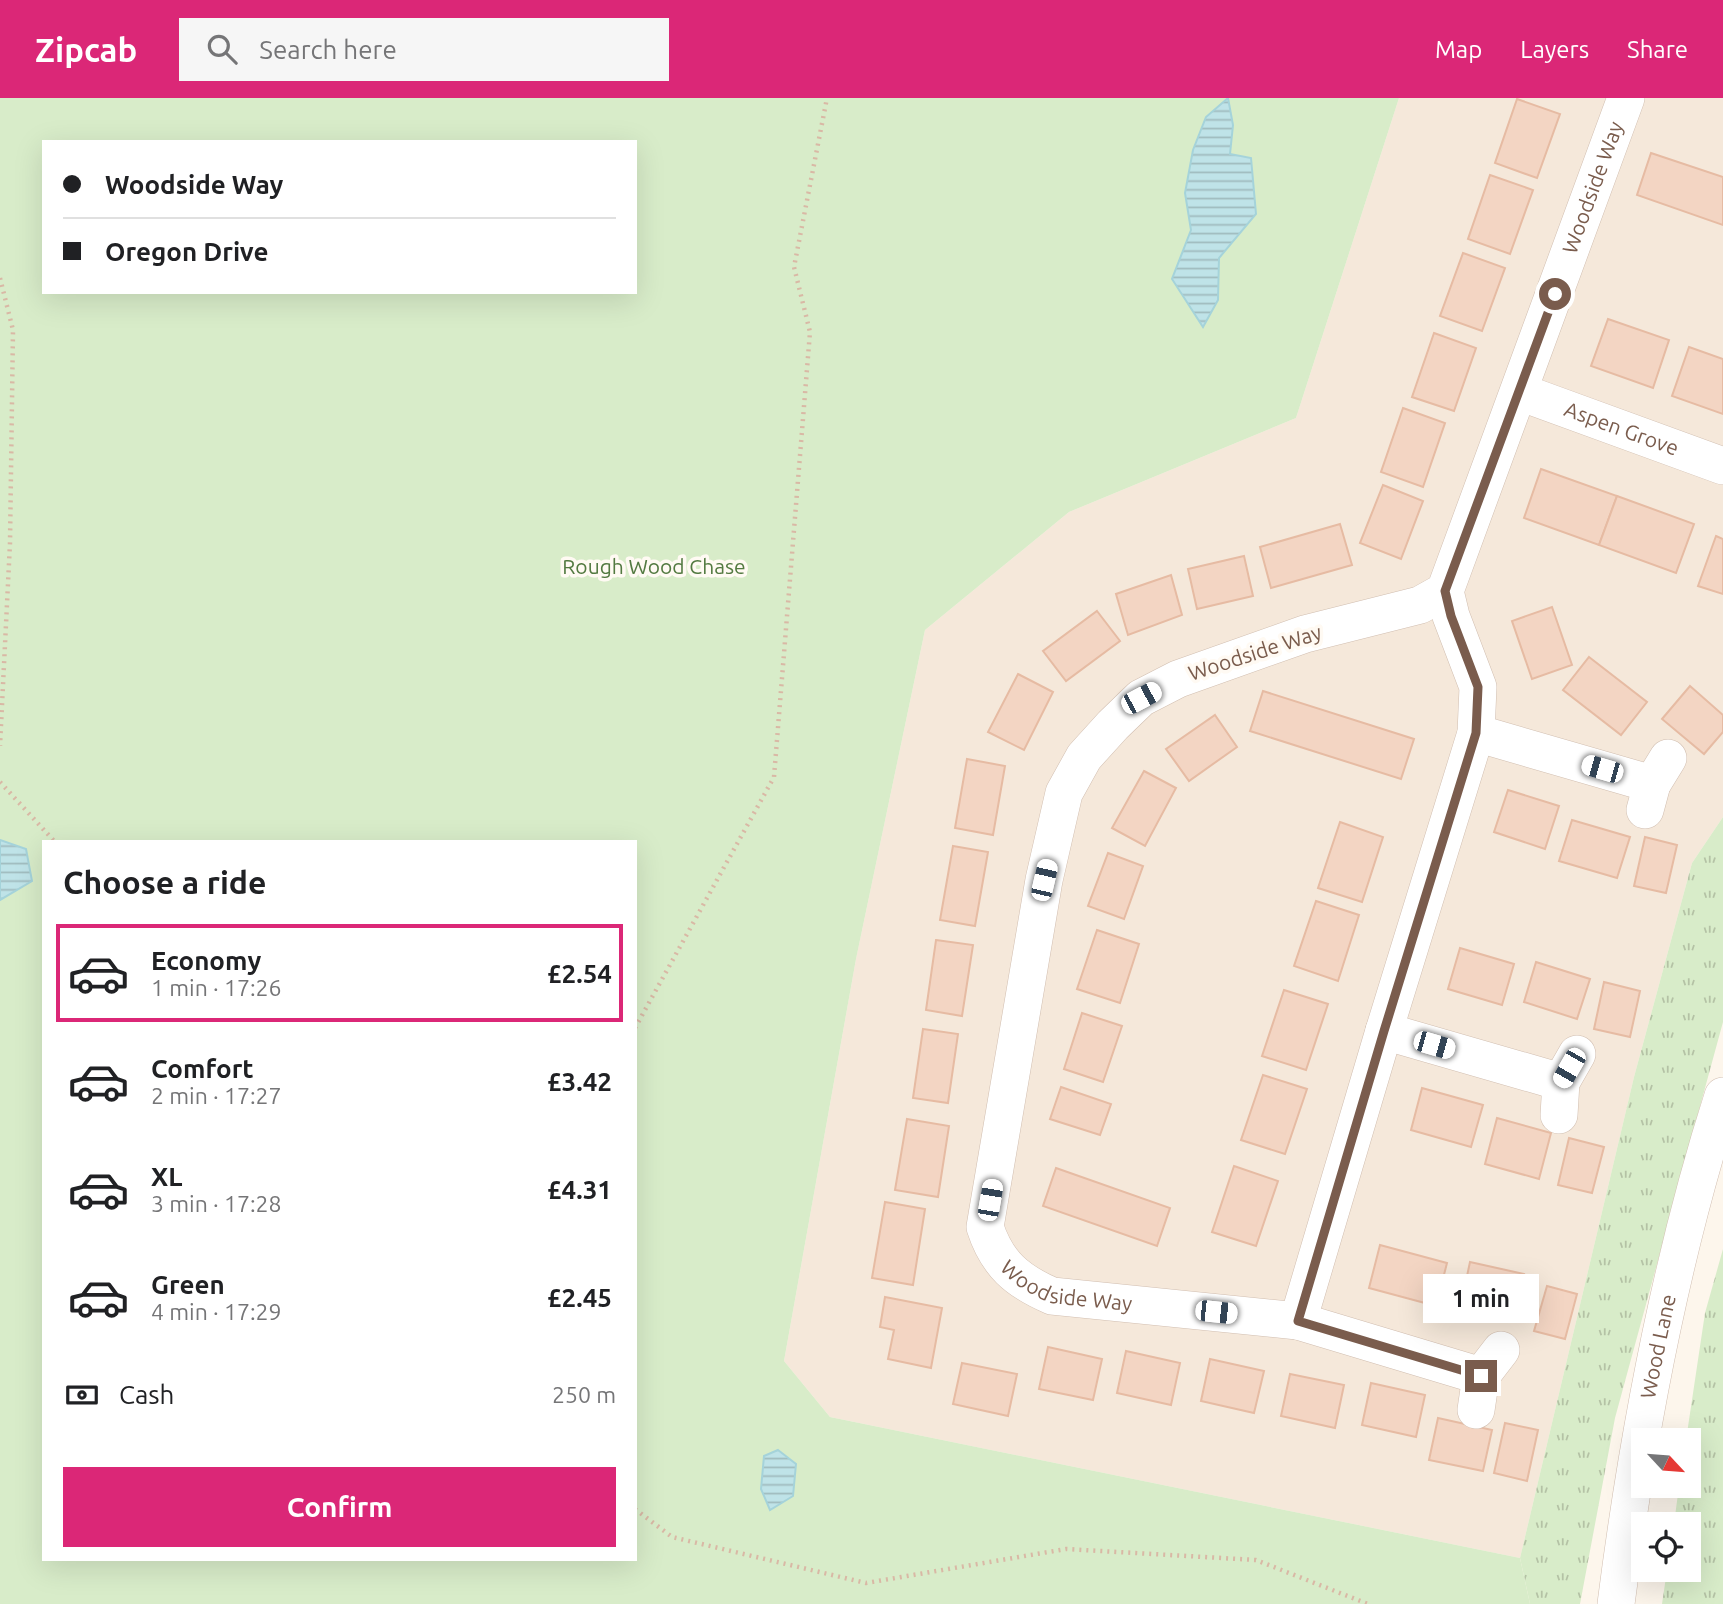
<!DOCTYPE html>
<html lang="en">
<head>
<meta charset="utf-8">
<style>
	body { margin:0; font-family:Ubuntu,sans-serif; background:#f6f6f6; color:#202124; height:100vh; display:flex; flex-direction:column; font-size:26px; white-space:nowrap }
	* { box-sizing:border-box; margin:0 }
	p { font-size:23px; color:#757577 }
	.icon { flex:none; width:38px; height:38px; fill:none; stroke:currentColor; stroke-width:2; stroke-linecap:round; stroke-linejoin:round }
	.map { position:relative; flex:1; overflow:hidden }
	.details { position:absolute; left:42px; top:742px; width:595px; height:721px; display:flex; flex-direction:column; background:#fff; border-radius:0px; box-shadow:0 7px 28px #0002 }
	.details>* { flex:none }
	.guide { position:absolute; left:42px; top:42px; width:595px; height:154px; border-radius:0px; box-shadow:0 7px 28px #0002; display:grid; align-content:center; height:154px; padding:0 21px; background:#fff }
	.needle { width:46px; rotate:116deg }
	.buttons { position:absolute; left:1631px; top:1330px; display:grid; gap:14px }
	.buttons a { display:grid; place-items:center; width:70px; height:70px; border-radius:0px; background:#fff; box-shadow:0 7px 28px #0002; font-size:35px }
	.end { position:absolute; width:32px; height:32px; margin:-16px; border:9px solid #7a5c4d; background:#fff; box-shadow:0 0 0 4px #fff }
	.from { border-radius:50% }
	.bubble { position:absolute; height:49px; border-radius:0px; background:#fff; box-shadow:0 7px 28px #0002; font-size:23px; font-weight:700; line-height:49px; text-align:center }
	.car { position:absolute; width:21px; height:42px; margin:-21px -10px; border-radius:9px; box-shadow:0 0 5px 2px #0007; background:linear-gradient(#fff 24%,#345 0 40%,#fff 0 76%,#345 0 86%,#fff 0) }
	.guide b { display:flex; align-items:center; gap:24px; height:66px; font-size:26px }
	.guide b+b { border-top:2px solid #e0e0e0 }
	.guide i { width:18px; height:18px; background:#202124 }
	ul { padding:0; list-style:none }
	li { display:flex; align-items:center; gap:21px; height:98px; margin:0 14px 10px; padding:0 7px; border:4px solid transparent; border-radius:0px }
	li div { flex:1 }
	li b { display:block; font-size:26px }
	li em { font-style:normal; font-weight:700 }
	li.on { border-color:#db2777 }
	li>.icon { width:63px; height:63px; stroke-width:1.5 }
	h2 { padding:0 21px; font-size:32px; line-height:84px }
	.pay { display:flex; align-items:center; gap:18px; height:77px; padding:0 21px; font-size:26px }
	.pay p { margin-inline-start:auto }
	.primary-button { display:flex; gap:14px; margin-top:auto; padding:14px 21px }
	.primary-button a { flex:1; height:80px; border-radius:0px; background:#db2777; color:#fff; font-size:28px; font-weight:700; line-height:80px; text-align:center }
	header { display:flex; align-items:center; gap:42px; box-sizing:border-box; height:98px; padding:0 35px; background:#db2777; color:#fff }
	header strong { font-size:33px }
	nav { display:flex; gap:38px; margin-inline-start:auto; font-size:24px }
	.search { width:490px; height:63px; background:#f6f6f6; display:flex; align-items:center; gap:18px; box-sizing:border-box; padding:0 24px; border-radius:0px; color:#757577; font-size:26px }
	.map>svg:first-child { display:block }
	.residential { fill:#f5e8da }
	.grass { fill:url(#grass-tufts) }
	.park { fill:#d8ecc9; fill-rule:evenodd }
	.water { fill:url(#water-rules); stroke:#a5d3da; stroke-width:2 }
	.building { fill:#f3d5c3; stroke:#e6bba3; stroke-width:2 }
	.lines { fill:none; stroke-linecap:round; stroke-linejoin:round }
	.minor-casing { stroke:#d1beb0; stroke-width:38 }
	.path { stroke:#d9b8a5; stroke-width:4.5; stroke-dasharray:2 5; stroke-linecap:butt }
	.minor { stroke:#fff; stroke-width:37 }
	.route { stroke:#7a5c4d; stroke-width:9 }
	.labels { text-anchor:middle; stroke-width:7; stroke-linejoin:round; paint-order:stroke }
	.street-label { font-size:21px; fill:#7a5c4d; stroke:#fffaf3 }
	.park-label { font-size:21px; fill:#537a41; stroke:#fffaf3 }
</style>
</head>
<body>
<header>
<strong>Zipcab</strong>
<div class="search"><svg class="icon" aria-label="search" viewBox="0 0 24 24"><circle cx="10" cy="10" r="6"/><path d="M15 15l6 6"/></svg>Search here</div>
<nav><a>Map</a><a>Layers</a><a>Share</a></nav>
</header>
<div class="map">
<svg width="1723" height="1506" viewBox="0 0 1723 1506">
	<defs>
		<pattern id="grass-tufts" width="24" height="20" patternUnits="userSpaceOnUse" patternTransform="scale(1.75)"><rect width="24" height="20" fill="#d8ecc9"/><path d="M3 7l-1-3M5 7V3M7 7l1-3M15 17l-1-3M17 17v-4M19 17l1-3" fill="none" stroke="#b4c2a5"/></pattern>
		<pattern id="water-rules" width="6" height="5" patternUnits="userSpaceOnUse" patternTransform="scale(1.75)"><rect width="6" height="5" fill="#bfe3e8"/><path d="M0 2.5h6" fill="none" stroke="#a0bbbe"/></pattern>
	</defs>
	<rect width="100%" height="100%" fill="#fdf6ec"/>
	<polygon class="residential" points="1399,0 1723,0 1723,719 1692,765 1634,979 1520,1460 830,1319 784,1263 856,861 925,532 1069,414 1296,320"/>
	<g class="grass">
		<polygon points="1723,719 1723,924 1615,1320 1580,1506 1530,1506 1520,1460 1634,979 1692,765"/>
		<polygon points="1723,1151 1723,1506 1662,1506 1667,1472 1689,1472 1689,1426 1674,1426 1679,1388 1689,1388 1689,1342 1686,1342 1705,1215"/>
	</g>
	<path class="park" d="M0,0h1399l-103,320 -227,94 -144,118 -69,329 -72,402 46,56 690,141 10,46h-1530zM44,44h591v150h-591zM44,744h591v717h-591z"/>
	<g class="water">
		<polygon points="1228,0 1233,27 1230,56 1251,60 1256,116 1219,160 1218,202 1203,229 1172,181 1191,132 1185,95 1193,52 1206,19"/>
		<polygon points="0,742 26,751 32,783 0,802"/>
		<polygon points="778,1352 796,1366 793,1398 770,1412 761,1391 764,1358"/>
	</g>
	<g class="building">
		<polygon points="1517,1 1560,16 1537,80 1495,65"/>
		<polygon points="1651,55 1723,79 1723,127 1637,97"/>
		<polygon points="1490,77 1533,92 1510,156 1468,141"/>
		<polygon points="1463,155 1505,170 1482,233 1440,218"/>
		<polygon points="1608,221 1669,242 1653,290 1591,268"/>
		<polygon points="1434,235 1476,250 1454,313 1412,299"/>
		<polygon points="1689,249 1723,261 1723,316 1672,298"/>
		<polygon points="1403,310 1445,325 1423,389 1381,374"/>
		<polygon points="1541,371 1617,398 1599,447 1524,420"/>
		<polygon points="1383,387 1423,403 1401,461 1360,445"/>
		<polygon points="1617,398 1694,426 1676,475 1599,447"/>
		<polygon points="1340,426 1352,467 1271,490 1260,449"/>
		<polygon points="1716,438 1723,441 1723,496 1698,488"/>
		<polygon points="1244,458 1253,498 1197,511 1188,471"/>
		<polygon points="1171,477 1182,517 1128,537 1116,496"/>
		<polygon points="1552,509 1572,567 1532,581 1512,523"/>
		<polygon points="1097,513 1120,543 1066,583 1043,553"/>
		<polygon points="1589,559 1647,604 1621,637 1563,592"/>
		<polygon points="1018,576 1053,594 1024,652 988,634"/>
		<polygon points="1690,588 1723,617 1723,634 1704,656 1662,621"/>
		<polygon points="1263,593 1414,641 1401,681 1250,633"/>
		<polygon points="1215,617 1237,649 1189,683 1166,651"/>
		<polygon points="967,661 1005,668 993,737 955,730"/>
		<polygon points="1144,673 1176,690 1145,748 1112,730"/>
		<polygon points="1508,692 1559,708 1545,751 1494,734"/>
		<polygon points="1572,722 1630,739 1617,780 1559,763"/>
		<polygon points="1340,724 1383,739 1362,804 1318,790"/>
		<polygon points="1645,739 1677,747 1666,795 1634,788"/>
		<polygon points="953,748 988,754 975,828 940,822"/>
		<polygon points="1108,755 1143,768 1124,821 1088,808"/>
		<polygon points="1316,803 1359,817 1338,883 1294,868"/>
		<polygon points="1097,832 1139,846 1120,905 1077,891"/>
		<polygon points="936,842 973,847 962,918 926,912"/>
		<polygon points="1460,850 1514,866 1502,907 1448,891"/>
		<polygon points="1536,864 1590,881 1577,921 1524,904"/>
		<polygon points="1604,884 1640,893 1630,939 1594,931"/>
		<polygon points="1284,892 1328,906 1306,972 1262,958"/>
		<polygon points="1082,915 1122,928 1103,984 1064,971"/>
		<polygon points="923,931 958,936 948,1005 913,1000"/>
		<polygon points="1263,977 1307,991 1285,1056 1241,1042"/>
		<polygon points="1061,989 1111,1006 1100,1037 1050,1021"/>
		<polygon points="1422,990 1483,1007 1471,1049 1411,1032"/>
		<polygon points="1497,1020 1551,1035 1539,1081 1485,1066"/>
		<polygon points="907,1021 949,1028 938,1099 895,1092"/>
		<polygon points="1569,1040 1604,1049 1592,1095 1558,1087"/>
		<polygon points="1234,1068 1278,1083 1256,1148 1212,1134"/>
		<polygon points="1056,1070 1170,1110 1157,1148 1043,1108"/>
		<polygon points="885,1104 925,1111 913,1187 872,1180"/>
		<polygon points="1380,1147 1447,1165 1436,1208 1369,1190"/>
		<polygon points="1470,1164 1524,1176 1515,1218 1461,1206"/>
		<polygon points="1547,1188 1577,1196 1565,1241 1534,1233"/>
		<polygon points="885,1199 942,1210 931,1270 888,1261 894,1232 880,1229"/>
		<polygon points="1048,1249 1102,1261 1093,1302 1039,1291"/>
		<polygon points="1126,1253 1180,1265 1171,1307 1117,1295"/>
		<polygon points="1210,1261 1264,1273 1254,1315 1201,1303"/>
		<polygon points="962,1265 1017,1276 1008,1318 953,1306"/>
		<polygon points="1290,1276 1344,1287 1335,1330 1281,1318"/>
		<polygon points="1371,1285 1425,1297 1416,1339 1362,1327"/>
		<polygon points="1438,1320 1492,1332 1483,1373 1429,1362"/>
		<polygon points="1505,1325 1538,1332 1527,1383 1494,1375"/>
	</g>
	<g class="lines">
		<defs>
			<g id="minor">
				<path id="s1" d="M1520,294l203,74"/>
				<path id="s2" d="M1445,493l-25,14 -115,29 -127,45 -37,19 -28,27 -29,32 -20,36 -20,87 -59,347c12,37 32,54 67,69l246,25 86,-290 92,-298 2,-46 -27,-71 -6,-25 181,-493"/>
				<polyline points="1476,635 1652,686"/>
				<polyline points="1645,712 1652,686 1668,660"/>
				<polyline points="1384,933 1561,984"/>
				<polyline points="1559,1017 1561,984 1577,956"/>
				<polyline points="1298,1223 1481,1278"/>
				<polyline points="1476,1312 1481,1278 1501,1252"/>
				<path id="s3" d="M1616,1506c22,-172 54,-343 107,-508"/>
			</g>
		</defs>
		<use href="#minor" class="minor-casing"/>
		<g class="path">
			<polyline points="0,180 13,232 10,445 0,648"/>
			<polyline points="0,684 55,744"/>
			<polyline points="635,930 774,679 810,234 794,169 827,0"/>
			<polyline points="635,1411 672,1439 866,1485 1066,1451 1256,1462 1368,1506"/>
		</g>
		<use href="#minor" class="minor"/>
	</g>
	<g class="lines">
		<polyline class="route" points="1481,1278 1298,1223 1384,933 1476,635 1478,589 1451,518 1445,493 1555,196"/>
	</g>
	<g class="labels">
		<g class="street-label">
			<text dy="7" stroke="none"><textPath href="#s2" startOffset="2427">Woodside Way</textPath></text>
			<text dy="7" stroke="none"><textPath href="#s1" startOffset="108">Aspen Grove</textPath></text>
			<text transform="translate(1255 555) rotate(-18)" y="7">Woodside Way</text>
			<text dy="7" stroke="none"><textPath href="#s2" startOffset="999">Woodside Way</textPath></text>
			<text dy="7" stroke="none"><textPath href="#s3" startOffset="261">Wood Lane</textPath></text>
		</g>
		<g class="park-label">
			<text x="654" y="476">Rough Wood Chase</text>
		</g>
	</g>
</svg>
<div class="buttons">
<a><svg class="needle" viewBox="-14 -14 28 28"><path d="M0-13l5 13h-10z" fill="#e53935"/><path d="M0 13l5-13h-10z" fill="#757577"/></svg></a>
<a><svg class="icon" aria-label="locate" viewBox="0 0 24 24"><circle cx="12" cy="12" r="6"/><path d="M12 2v4M12 18v4M2 12h4M18 12h4"/></svg></a>
</div>
<i class="end from" style="left:1555px;top:196px"></i>
<i class="end" style="left:1481px;top:1278px"></i>
<div class="bubble" style="left:1423px;top:1176px;width:116px">1 min</div>
<i class="car" style="left:1141px;top:600px;rotate:62deg"></i>
<i class="car" style="left:1602px;top:671px;rotate:286deg"></i>
<i class="car" style="left:1044px;top:782px;rotate:13deg"></i>
<i class="car" style="left:1434px;top:947px;rotate:106deg"></i>
<i class="car" style="left:1569px;top:970px;rotate:210deg"></i>
<i class="car" style="left:990px;top:1102px;rotate:10deg"></i>
<i class="car" style="left:1216px;top:1214px;rotate:96deg"></i>
<div class="guide">
<b><i class="from"></i>Woodside Way</b>
<b><i></i>Oregon Drive</b>
</div>
<section class="details">
<h2>Choose a ride</h2>
<ul>
<li class="on"><svg class="icon" aria-label="car" viewBox="0 0 24 24"><path d="M5 17H2v-5l4-1 3-4h7l3 4 3 1v5h-3M9 17h6M6 11h13"/><circle cx="7" cy="17" r="2"/><circle cx="17" cy="17" r="2"/></svg><div><b>Economy</b><p>1 min · 17:26</p></div><em>£2.54</em></li>
<li><svg class="icon" aria-label="car" viewBox="0 0 24 24"><path d="M5 17H2v-5l4-1 3-4h7l3 4 3 1v5h-3M9 17h6M6 11h13"/><circle cx="7" cy="17" r="2"/><circle cx="17" cy="17" r="2"/></svg><div><b>Comfort</b><p>2 min · 17:27</p></div><em>£3.42</em></li>
<li><svg class="icon" aria-label="car" viewBox="0 0 24 24"><path d="M5 17H2v-5l4-1 3-4h7l3 4 3 1v5h-3M9 17h6M6 11h13"/><circle cx="7" cy="17" r="2"/><circle cx="17" cy="17" r="2"/></svg><div><b>XL</b><p>3 min · 17:28</p></div><em>£4.31</em></li>
<li><svg class="icon" aria-label="car" viewBox="0 0 24 24"><path d="M5 17H2v-5l4-1 3-4h7l3 4 3 1v5h-3M9 17h6M6 11h13"/><circle cx="7" cy="17" r="2"/><circle cx="17" cy="17" r="2"/></svg><div><b>Green</b><p>4 min · 17:29</p></div><em>£2.45</em></li>
</ul>
<div class="pay"><svg class="icon" aria-label="cash" viewBox="0 0 24 24"><path d="M3 7h18v10H3z"/><circle cx="12" cy="12" r="2"/></svg>Cash<p>250 m</p></div>
<div class="primary-button"><a>Confirm</a></div>
</section>
</div>
</body>
</html>
